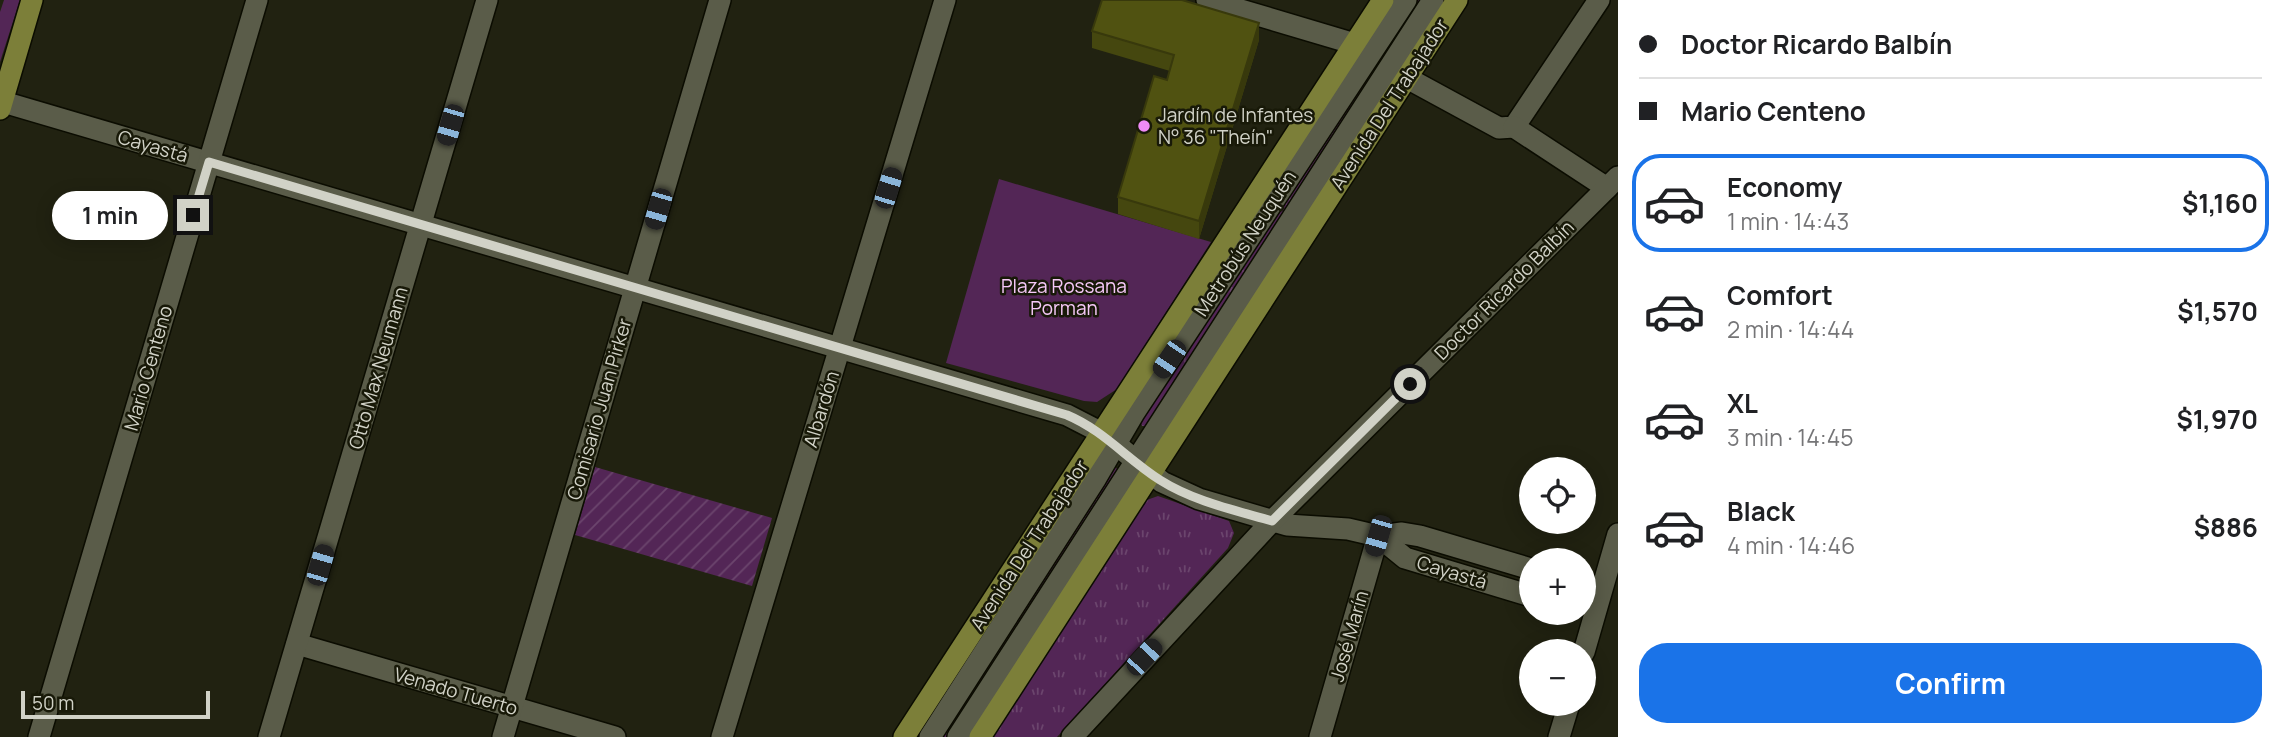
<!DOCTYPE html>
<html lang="en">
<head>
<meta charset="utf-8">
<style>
	body { margin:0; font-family:Manrope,sans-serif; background:#f6f6f6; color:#202124; height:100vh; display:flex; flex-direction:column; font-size:26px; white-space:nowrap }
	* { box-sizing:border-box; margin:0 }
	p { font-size:23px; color:#757577 }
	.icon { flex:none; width:38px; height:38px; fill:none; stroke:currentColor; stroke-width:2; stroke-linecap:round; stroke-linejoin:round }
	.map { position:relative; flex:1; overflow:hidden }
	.drawer { display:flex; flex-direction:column; background:#fff; width:665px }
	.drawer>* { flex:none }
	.banner { display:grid; align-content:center; height:154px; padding:0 21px; background:#fff }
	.tools { position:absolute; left:1519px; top:457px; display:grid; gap:14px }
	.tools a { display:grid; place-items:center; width:77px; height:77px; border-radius:50%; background:#fff; box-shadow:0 4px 18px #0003; font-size:35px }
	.scale { position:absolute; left:21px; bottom:18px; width:189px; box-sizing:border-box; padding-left:7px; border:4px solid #d1d2c7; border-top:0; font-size:19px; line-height:24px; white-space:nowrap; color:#d1d2c7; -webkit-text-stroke:5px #181908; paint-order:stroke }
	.end { position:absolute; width:32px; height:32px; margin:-16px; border:9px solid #d1d2c7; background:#111; box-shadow:0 0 0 4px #111 }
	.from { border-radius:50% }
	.bubble { position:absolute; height:49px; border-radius:24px; background:#fff; box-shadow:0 4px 18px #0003; font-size:23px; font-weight:700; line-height:49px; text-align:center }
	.car { position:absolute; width:21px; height:42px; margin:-21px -10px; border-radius:9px; box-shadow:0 0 5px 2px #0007; background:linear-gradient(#222 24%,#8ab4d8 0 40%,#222 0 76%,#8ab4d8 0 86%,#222 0) }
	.banner b { display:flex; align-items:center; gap:24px; height:66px; font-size:26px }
	.banner b+b { border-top:2px solid #e0e0e0 }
	.banner i { width:18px; height:18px; background:#202124 }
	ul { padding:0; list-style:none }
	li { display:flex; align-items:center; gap:21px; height:98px; margin:0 14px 10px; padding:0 7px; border:4px solid transparent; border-radius:28px }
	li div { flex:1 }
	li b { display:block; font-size:26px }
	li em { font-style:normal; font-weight:700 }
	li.selected { border-color:#1a73e8 }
	li>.icon { width:63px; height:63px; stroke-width:1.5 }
	.action { display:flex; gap:14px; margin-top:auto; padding:14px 21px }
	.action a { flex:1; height:80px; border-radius:28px; background:#1a73e8; color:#fff; font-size:28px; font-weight:700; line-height:80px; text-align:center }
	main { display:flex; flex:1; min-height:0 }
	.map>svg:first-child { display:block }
	.grass { fill:url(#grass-tufts) }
	.park { fill:#532656 }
	.garden { fill:url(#garden-furrows) }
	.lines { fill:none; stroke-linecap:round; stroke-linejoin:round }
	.minor-casing { stroke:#0b0c01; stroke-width:24 }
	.major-casing { stroke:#0b0c01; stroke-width:24 }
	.minor { stroke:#5a5c49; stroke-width:21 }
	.major { stroke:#7c7f39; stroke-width:21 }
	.wall { fill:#45470f }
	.shaded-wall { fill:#38390c }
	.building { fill:#505211; stroke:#38390c; stroke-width:2 }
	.route { stroke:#d1d2c7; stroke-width:9 }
	.poi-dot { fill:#f08bf6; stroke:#181908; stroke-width:2.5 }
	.labels { text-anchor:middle; stroke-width:5; stroke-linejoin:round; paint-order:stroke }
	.street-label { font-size:19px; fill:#d1d2c7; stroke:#181908 }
	.poi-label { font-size:19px; fill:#d1d2c7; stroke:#181908; text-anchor:start }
	.park-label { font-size:19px; fill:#f6c8f8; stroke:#181908 }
</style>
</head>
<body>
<main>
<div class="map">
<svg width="1618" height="737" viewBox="0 0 1618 737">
	<defs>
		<pattern id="grass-tufts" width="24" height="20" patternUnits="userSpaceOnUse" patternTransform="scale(1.75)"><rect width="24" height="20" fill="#532656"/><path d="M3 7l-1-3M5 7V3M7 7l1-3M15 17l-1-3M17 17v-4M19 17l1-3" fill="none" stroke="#6b456d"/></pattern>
		<pattern id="garden-furrows" width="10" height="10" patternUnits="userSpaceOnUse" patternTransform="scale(1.75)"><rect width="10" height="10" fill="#532656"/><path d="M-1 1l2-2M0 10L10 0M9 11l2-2" fill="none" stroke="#6b456d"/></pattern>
	</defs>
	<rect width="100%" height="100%" fill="#212211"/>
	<g class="grass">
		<polygon points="1414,0 1426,0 1148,426 1142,426 1139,417"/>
		<polygon points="1111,467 1119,469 953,737 936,737"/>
		<polygon points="1158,496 1229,521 1234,533 1228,548 1057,737 992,737 1144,501"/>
	</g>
	<g class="park">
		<polygon points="4,0 20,0 0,62 0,12"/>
		<polygon points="999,179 1211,242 1117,389 1097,402 1084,401 946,363"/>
	</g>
	<polygon class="garden" points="595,467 772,518 752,586 575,535"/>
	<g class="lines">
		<defs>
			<g id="minor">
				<polyline points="1207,0 1355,44"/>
				<polyline points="1407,78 1499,128 1514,127 1599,0"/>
				<polyline points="0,101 1067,415 1102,433 1162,482 1199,499 1287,525 1348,529 1378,536 1402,533 1420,536 1531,569"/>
				<polyline points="1514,127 1607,188"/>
				<polyline points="1378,536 1405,558 1531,596"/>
				<polyline points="297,644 615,737"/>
				<polyline points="1584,652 1618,534"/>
				<polyline points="39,737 257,0"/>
				<polyline points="269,737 487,0"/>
				<polyline points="503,737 720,0"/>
				<polyline points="722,737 945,0"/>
				<polyline points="930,737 1096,478 1134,413 1406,0"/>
				<polyline points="958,737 1433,0"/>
				<polyline points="1072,737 1272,521 1618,177"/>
				<polyline points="1320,737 1378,536"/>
				<polyline points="1559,737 1569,704"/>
			</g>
			<g id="major">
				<polyline points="0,109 32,0"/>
				<polyline points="904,737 1383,0"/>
				<polyline points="980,737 1457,0"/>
			</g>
		</defs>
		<use href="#minor" class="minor-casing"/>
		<use href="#major" class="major-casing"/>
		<use href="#minor" class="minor"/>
		<use href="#major" class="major"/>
	</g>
	<polygon class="wall" points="1092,31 1259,40 1199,239 1118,214 1118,197 1170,71 1092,48"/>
	<polygon class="shaded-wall" points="1259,23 1259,40 1199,239 1199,221"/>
	<polygon class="building" points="1102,0 1182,0 1259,23 1199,221 1118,197 1154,76 1167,80 1174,55 1092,31"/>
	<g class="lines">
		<path class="route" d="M193,215l16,-53 858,253c36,15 60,44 93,65 33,21 74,30 112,41l138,-137"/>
	</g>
	<circle class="poi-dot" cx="1144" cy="126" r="7"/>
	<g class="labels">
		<g class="street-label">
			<text transform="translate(1389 104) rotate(-57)" y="7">Avenida Del Trabajador</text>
			<text transform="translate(153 146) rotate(16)" y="7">Cayastá</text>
			<text transform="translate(1245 243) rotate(-57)" y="7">Metrobús Neuquén</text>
			<text transform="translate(1504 290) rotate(-45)" y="7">Doctor Ricardo Balbín</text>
			<text transform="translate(148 368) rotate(-74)" y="7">Mario Centeno</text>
			<text transform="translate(378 368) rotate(-74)" y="7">Otto Max Neumann</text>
			<text transform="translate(599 409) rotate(-74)" y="7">Comisario Juan Pirker</text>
			<text transform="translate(821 409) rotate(-73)" y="7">Albardón</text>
			<text transform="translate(1029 545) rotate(-57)" y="7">Avenida Del Trabajador</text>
			<text transform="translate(1452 572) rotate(17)" y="7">Cayastá</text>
			<text transform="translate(1349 636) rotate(-74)" y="7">José Marín</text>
			<text transform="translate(456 691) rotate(16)" y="7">Venado Tuerto</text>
		</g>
		<g class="poi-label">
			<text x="1158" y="122">Jardín de Infantes<tspan x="1158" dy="22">N° 36 "Theín"</tspan></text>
		</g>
		<g class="park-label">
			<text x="1064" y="293">Plaza Rossana<tspan x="1064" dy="22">Porman</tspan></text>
		</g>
	</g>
</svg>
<div class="tools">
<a><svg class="icon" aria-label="locate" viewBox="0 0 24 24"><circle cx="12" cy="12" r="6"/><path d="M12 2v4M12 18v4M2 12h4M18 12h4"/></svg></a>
<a>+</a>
<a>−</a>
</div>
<div class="scale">50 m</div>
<i class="end from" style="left:1410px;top:384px"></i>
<i class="end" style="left:193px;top:215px"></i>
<div class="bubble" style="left:52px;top:191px;width:116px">1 min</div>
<i class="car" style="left:450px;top:125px;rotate:196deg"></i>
<i class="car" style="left:888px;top:188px;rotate:17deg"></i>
<i class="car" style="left:658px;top:209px;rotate:196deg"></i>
<i class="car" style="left:1169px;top:359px;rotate:214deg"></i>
<i class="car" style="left:1378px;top:536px;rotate:196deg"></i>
<i class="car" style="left:320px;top:565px;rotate:16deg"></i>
<i class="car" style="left:1144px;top:657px;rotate:43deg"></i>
</div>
<section class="drawer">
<div class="banner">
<b><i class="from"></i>Doctor Ricardo Balbín</b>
<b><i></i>Mario Centeno</b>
</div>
<ul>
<li class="selected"><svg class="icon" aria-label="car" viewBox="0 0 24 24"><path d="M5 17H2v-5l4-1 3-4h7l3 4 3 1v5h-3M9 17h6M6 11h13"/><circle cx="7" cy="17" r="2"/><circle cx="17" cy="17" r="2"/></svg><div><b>Economy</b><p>1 min · 14:43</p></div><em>$1,160</em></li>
<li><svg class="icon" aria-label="car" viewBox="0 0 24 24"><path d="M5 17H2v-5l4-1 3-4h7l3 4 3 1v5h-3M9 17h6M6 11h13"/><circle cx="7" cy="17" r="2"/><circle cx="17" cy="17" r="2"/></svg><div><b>Comfort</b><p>2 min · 14:44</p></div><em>$1,570</em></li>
<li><svg class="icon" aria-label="car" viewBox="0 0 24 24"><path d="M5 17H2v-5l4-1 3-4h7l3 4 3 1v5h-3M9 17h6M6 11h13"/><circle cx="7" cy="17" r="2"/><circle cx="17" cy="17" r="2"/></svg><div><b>XL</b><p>3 min · 14:45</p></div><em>$1,970</em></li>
<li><svg class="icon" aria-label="car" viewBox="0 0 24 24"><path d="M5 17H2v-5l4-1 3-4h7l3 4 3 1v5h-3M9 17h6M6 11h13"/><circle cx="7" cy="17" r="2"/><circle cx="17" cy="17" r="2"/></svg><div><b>Black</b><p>4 min · 14:46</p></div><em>$886</em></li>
</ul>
<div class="action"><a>Confirm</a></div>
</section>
</main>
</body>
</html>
